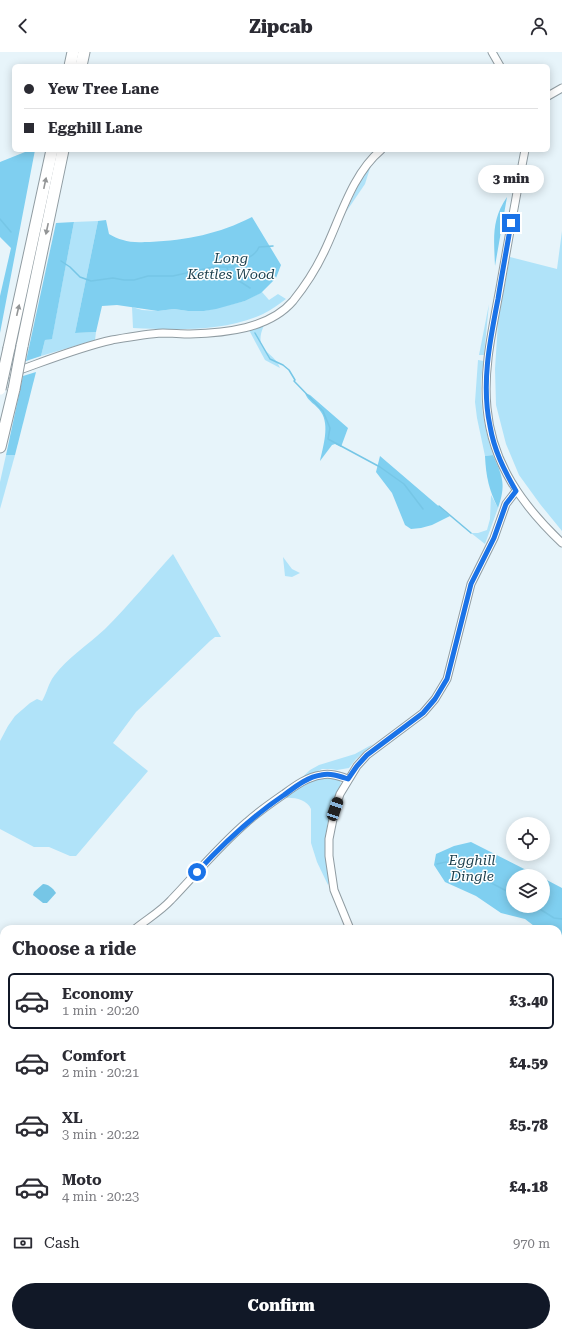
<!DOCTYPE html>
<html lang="en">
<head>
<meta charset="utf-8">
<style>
	body { margin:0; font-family:"Roboto Serif",serif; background:#f7f7f7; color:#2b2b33; height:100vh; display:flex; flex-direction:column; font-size:15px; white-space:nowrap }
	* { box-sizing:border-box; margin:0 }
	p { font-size:13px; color:#7c7c81 }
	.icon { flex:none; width:22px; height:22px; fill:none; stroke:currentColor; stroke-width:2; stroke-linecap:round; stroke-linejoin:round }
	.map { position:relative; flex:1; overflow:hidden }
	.sheet { position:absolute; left:0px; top:873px; width:562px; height:412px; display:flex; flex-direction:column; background:#fff; border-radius:12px 12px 0 0; box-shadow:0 2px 10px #0003 }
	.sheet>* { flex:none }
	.banner { position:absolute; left:12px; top:12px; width:538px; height:88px; border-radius:6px; box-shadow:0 2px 10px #0003; display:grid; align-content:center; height:88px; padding:0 12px; background:#fff }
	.buttons { position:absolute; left:506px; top:765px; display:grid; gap:8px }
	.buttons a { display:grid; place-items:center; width:44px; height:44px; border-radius:50%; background:#fff; box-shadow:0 2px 10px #0003; font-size:20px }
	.end { position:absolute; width:18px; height:18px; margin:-9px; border:5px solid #1a73e8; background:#fff; box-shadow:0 0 0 2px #fff }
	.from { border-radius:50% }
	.bubble { position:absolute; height:28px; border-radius:14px; background:#fff; box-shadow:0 2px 10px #0003; font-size:13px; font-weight:800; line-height:28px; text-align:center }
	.car { position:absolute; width:12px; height:24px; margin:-12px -6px; border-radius:5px; box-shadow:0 0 3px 1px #0007; background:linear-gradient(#222 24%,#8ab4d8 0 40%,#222 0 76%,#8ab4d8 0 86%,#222 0) }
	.banner b { display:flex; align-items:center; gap:14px; height:38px; font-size:15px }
	.banner b+b { border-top:1px solid #e1e1e2 }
	.banner i { width:10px; height:10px; background:#2b2b33 }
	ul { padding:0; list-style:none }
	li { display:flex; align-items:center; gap:12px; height:56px; margin:0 8px 6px; padding:0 4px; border:2px solid transparent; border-radius:6px }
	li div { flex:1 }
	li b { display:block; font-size:15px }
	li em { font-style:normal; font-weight:800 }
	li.selected { border-color:#111827 }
	li>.icon { width:36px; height:36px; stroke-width:1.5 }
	h2 { padding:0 12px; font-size:18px; line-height:48px }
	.pay { display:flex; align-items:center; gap:10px; height:44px; padding:0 12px; font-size:15px }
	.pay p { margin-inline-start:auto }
	.action { display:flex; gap:8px; margin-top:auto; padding:8px 12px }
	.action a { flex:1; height:46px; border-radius:24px; background:#111827; color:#fff; font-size:16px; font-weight:800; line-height:46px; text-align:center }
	header { display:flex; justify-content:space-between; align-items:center; height:52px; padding:0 12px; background:#fff; font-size:18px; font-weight:800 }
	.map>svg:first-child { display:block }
	.green { fill:#b0e3f9 }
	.forest { fill:#7fcff0 }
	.water { fill:#76c6e6 }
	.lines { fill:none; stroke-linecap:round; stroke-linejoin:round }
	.stream { stroke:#76c6e6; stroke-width:1.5 }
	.minor-casing { stroke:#909ca2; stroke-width:9 }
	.highway-casing { stroke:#909ca2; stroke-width:13 }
	.minor { stroke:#fff; stroke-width:7 }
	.highway { stroke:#fff; stroke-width:11 }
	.highway-bridge-casing { stroke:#909ca2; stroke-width:13; stroke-linecap:butt }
	.highway-bridge { stroke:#fff; stroke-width:11 }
	.oneway { fill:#939596 }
	.route { stroke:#1a73e8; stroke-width:5 }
	.labels { text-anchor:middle; stroke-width:3; stroke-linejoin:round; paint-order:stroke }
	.park-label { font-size:14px; font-style:italic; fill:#1b3f4d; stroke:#fff }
</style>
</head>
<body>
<header><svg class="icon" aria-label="back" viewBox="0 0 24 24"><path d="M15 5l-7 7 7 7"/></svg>Zipcab<svg class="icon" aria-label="person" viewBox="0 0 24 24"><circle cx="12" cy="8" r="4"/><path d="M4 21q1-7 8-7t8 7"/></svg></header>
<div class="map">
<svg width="562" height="1285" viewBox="0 0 562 1285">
	<rect width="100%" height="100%" fill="#e7f4fa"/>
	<g class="green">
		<polygon points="371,113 365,132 346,160 362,125"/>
		<polygon points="98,169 75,281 96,280 95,288 41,304 45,288 52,286 74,170"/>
		<polygon points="562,179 562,479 540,452 519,423 506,392 496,353 495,317 498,270 510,205 557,217"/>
		<path d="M262,240l7,8 9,-6 8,5c-7,5 -15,11 -23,15 -38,18 -89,16 -130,14l-1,-21 10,3 16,1 16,-2 14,2h16l41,-10z"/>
		<polygon points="489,252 484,303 479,303"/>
		<path d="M264,273c-12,28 10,25 16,43l-15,-8 -16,-30z"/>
		<path d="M478,308l6,1c-7,31 -1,64 9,94l-8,1 -8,-38 -2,-16z"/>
		<polygon points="6,403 15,403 0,457 0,430"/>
		<polygon points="491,443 498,456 485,492 471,481 478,481 487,478 490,467"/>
		<path d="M173,502l48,83h-6l-5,4 -74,71 -23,31 35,28 -72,85h-6l-21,-9h-15l-34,-18v-88l8,-15 7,-10 15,-13 7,-4 5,2c5,-8 6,-17 12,-25 13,-18 35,-32 51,-47 24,-24 45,-50 68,-75z"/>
		<polygon points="283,505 292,517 300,521 292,525 285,524"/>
		<polygon points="373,692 356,707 349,716 337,718 330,717 322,717 298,729 310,718 319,713 355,702"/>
		<path d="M337,725l4,6c-4,14 -12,29 -14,44 -2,17 1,35 3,53l-2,5 -11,-23 -6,-19v-34c-4,-10 -18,-12 -27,-11l19,-13 15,-7z"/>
		<polygon points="0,890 4,898 4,908 0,912"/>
	</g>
	<g class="forest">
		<polygon points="30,98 35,98 0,281 0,244 11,196 0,185 0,110"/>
		<path d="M507,145l-12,69c-1,-26 -4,-46 12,-69z"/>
		<path d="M252,165l29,48 -5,13 -15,15 -16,8 -29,8 -12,2h-16l-14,-2 -16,2 -41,-6 -15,1 -6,26 -21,1 23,-112 8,-1 3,14c4,2 9,5 14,6 7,3 19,2 27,2 37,-2 69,-8 102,-25z"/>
		<polygon points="74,170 52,287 45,288 41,304 26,309 56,171"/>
		<polygon points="36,320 15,403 6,403 23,324"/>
		<path d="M305,341l5,2 38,33 -7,19 -6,-3 -3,1 -12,16c3,-14 10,-36 1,-49 -5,-8 -13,-10 -16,-19z"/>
		<path d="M493,403c10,22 13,30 5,53 -9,-18 -12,-31 -13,-52z"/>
		<polygon points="380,404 450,464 432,473 421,476 411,477 405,473 392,441 376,420"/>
		<polygon points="471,790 538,824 513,824 513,854 543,854 543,826 562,836 562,895 558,892 558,877 538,877 525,867 501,861 476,844 445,830 434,813 436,802 454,794"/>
	</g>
	<path class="water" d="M43,832c5,0 10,4 13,9l-9,10h-4l-10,-8 1,-3z"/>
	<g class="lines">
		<g class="stream">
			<polyline points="0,167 11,180"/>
			<path d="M61,209l9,6 10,10 11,4 22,-3 11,2h10l14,-4h25l40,-9h20c8,-8 22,-9 26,-20l14,-1"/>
			<polyline points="227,216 230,223 250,236"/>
			<polyline points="255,281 270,307 283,313 289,318 295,328 294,329 323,359 330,376 328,387 380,415 404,432 423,457"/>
			<polyline points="439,454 471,481"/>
			<path d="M437,812l9,-2 6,3 5,11c9,5 15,4 25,3 2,0 29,14 31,16"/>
			<polyline points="535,854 554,866 562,867"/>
		</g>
		<defs>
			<g id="minor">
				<polyline points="492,0 500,14"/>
				<polyline points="548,44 562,36"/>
				<path d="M525,98c-9,46 -17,92 -25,138 -7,39 -17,80 -13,120 5,56 36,98 75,135"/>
				<path d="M0,325c36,-12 75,-29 112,-37 17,-3 33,-6 51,-7 9,0 18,1 27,1 35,-1 79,-5 103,-33 12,-15 23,-32 31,-49 16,-33 28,-78 57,-102"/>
				<path d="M135,877c12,-10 25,-17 36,-29 25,-26 48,-54 76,-78 11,-10 24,-19 37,-28 11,-8 23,-17 37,-19 10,-2 18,1 27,4"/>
				<polyline points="350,877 334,838 329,804 329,787 335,757 340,742 357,714 367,703 423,661 435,647 447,627 471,532 494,486 506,452 516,439"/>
				<polyline points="0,960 4,959"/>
				<polyline points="323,1281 324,1285"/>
			</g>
			<g id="highway">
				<polyline points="70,14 73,0"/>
				<polyline points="81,14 84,0"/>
				<polyline points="22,294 63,98"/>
				<polyline points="9,296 52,98"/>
				<polyline points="0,395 14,337"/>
			</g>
		</defs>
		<use href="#minor" class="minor-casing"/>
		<use href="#highway" class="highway-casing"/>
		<use href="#minor" class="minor"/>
		<use href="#highway" class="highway"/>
		<defs>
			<g id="highway-bridge">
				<polyline points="0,337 9,296"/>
				<polyline points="14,337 22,294"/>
			</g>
		</defs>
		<use href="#highway-bridge" class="highway-bridge-casing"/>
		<use href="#highway-bridge" class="highway-bridge"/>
	</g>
	<defs><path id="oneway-solid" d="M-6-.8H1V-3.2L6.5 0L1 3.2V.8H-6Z"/></defs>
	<g class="oneway">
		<use href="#oneway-solid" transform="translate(45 131) rotate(-78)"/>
		<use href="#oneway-solid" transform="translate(47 177) rotate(102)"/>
		<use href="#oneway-solid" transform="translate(18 258) rotate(-77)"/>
	</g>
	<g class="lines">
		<path class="route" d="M197,820c27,-29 54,-55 87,-77 11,-8 23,-18 37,-20 10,-2 18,1 27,4l9,-13 10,-11 56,-42 12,-14 12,-20 24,-95 23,-46 12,-34 10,-13c-12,-21 -22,-41 -26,-65 -9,-42 0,-86 8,-127 4,-26 9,-51 13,-76"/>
	</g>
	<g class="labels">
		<g class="park-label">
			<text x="231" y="211">Long<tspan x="231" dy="16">Kettles Wood</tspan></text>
			<text x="472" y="813">Egghill<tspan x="472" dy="16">Dingle</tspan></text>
		</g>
	</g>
</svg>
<div class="buttons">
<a><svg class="icon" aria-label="locate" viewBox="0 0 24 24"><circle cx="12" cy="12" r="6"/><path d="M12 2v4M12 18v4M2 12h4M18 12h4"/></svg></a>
<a><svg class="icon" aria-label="layers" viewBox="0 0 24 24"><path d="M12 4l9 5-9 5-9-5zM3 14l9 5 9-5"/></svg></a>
</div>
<i class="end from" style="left:197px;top:820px"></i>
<i class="end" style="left:511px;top:171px"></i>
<div class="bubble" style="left:478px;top:113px;width:66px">3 min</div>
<i class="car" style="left:335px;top:757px;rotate:19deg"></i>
<div class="banner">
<b><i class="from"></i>Yew Tree Lane</b>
<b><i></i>Egghill Lane</b>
</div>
<section class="sheet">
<h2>Choose a ride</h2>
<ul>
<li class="selected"><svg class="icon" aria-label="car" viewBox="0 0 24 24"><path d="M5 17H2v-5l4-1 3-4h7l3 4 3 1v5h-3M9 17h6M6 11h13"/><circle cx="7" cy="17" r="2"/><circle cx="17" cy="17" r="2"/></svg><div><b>Economy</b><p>1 min · 20:20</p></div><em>£3.40</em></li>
<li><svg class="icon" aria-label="car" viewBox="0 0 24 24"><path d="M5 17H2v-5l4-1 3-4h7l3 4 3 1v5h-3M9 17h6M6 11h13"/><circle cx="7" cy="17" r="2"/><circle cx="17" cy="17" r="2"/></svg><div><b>Comfort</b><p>2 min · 20:21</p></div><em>£4.59</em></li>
<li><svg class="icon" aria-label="car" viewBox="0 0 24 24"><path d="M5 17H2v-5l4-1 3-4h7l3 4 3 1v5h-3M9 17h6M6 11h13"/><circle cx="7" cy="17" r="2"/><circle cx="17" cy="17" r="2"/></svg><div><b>XL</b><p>3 min · 20:22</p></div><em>£5.78</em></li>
<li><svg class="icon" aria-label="car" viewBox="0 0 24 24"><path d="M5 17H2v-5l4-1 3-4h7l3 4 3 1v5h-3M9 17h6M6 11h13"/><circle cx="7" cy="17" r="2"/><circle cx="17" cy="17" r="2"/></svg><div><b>Moto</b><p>4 min · 20:23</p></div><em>£4.18</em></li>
</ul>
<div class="pay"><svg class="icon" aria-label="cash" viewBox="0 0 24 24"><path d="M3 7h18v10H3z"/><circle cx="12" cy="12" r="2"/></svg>Cash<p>970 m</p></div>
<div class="action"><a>Confirm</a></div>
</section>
</div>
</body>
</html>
